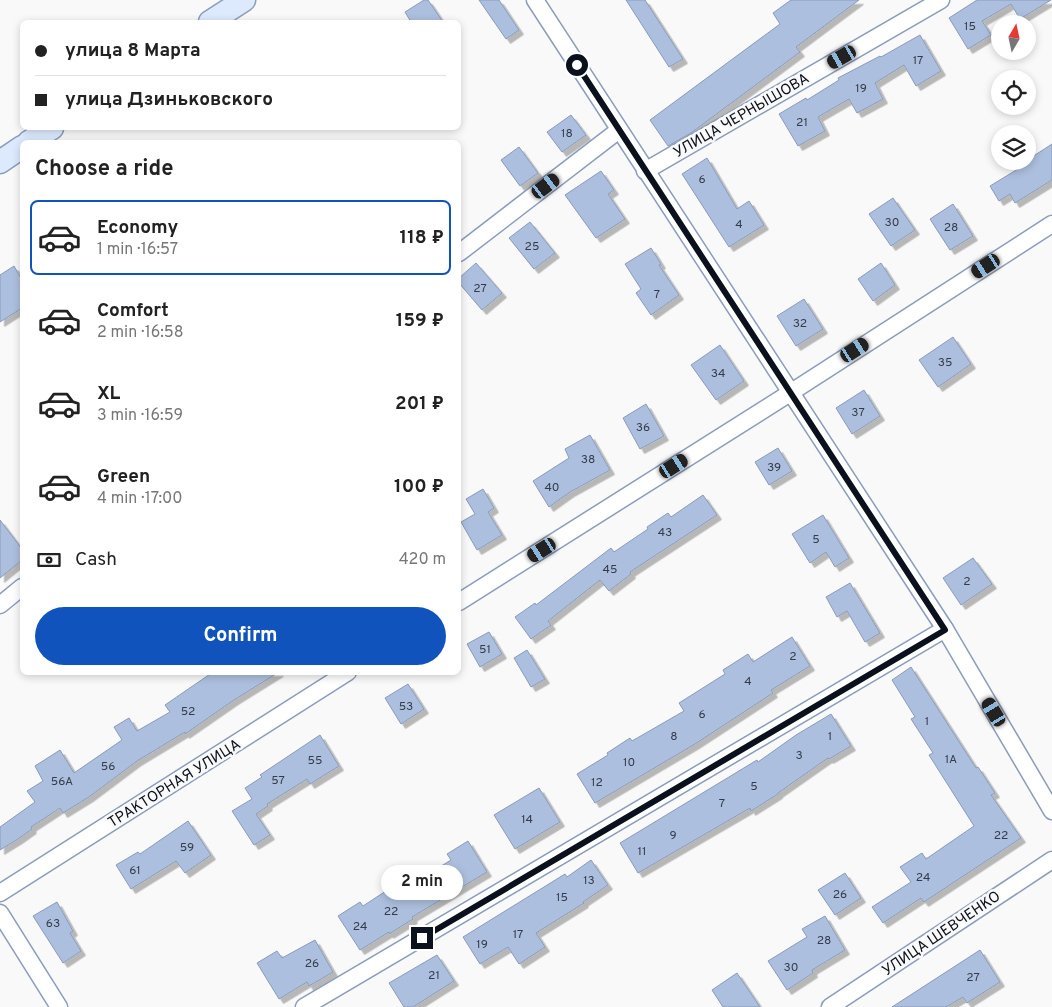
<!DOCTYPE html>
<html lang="en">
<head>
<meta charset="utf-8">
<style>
	body { margin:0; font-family:Overpass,sans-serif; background:#f6f6f6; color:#222; height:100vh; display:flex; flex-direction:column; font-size:19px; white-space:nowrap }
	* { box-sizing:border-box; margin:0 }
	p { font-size:16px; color:#767676 }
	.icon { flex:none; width:28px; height:28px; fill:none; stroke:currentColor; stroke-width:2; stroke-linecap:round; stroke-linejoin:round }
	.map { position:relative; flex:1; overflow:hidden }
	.sheet { position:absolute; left:20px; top:140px; width:441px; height:535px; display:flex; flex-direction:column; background:#fff; border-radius:8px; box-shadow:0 2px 8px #0003 }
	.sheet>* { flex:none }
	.hud { position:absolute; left:20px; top:20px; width:441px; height:110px; border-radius:8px; box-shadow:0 2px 8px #0003; display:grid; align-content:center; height:110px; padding:0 15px; background:#fff }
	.needle { width:32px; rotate:9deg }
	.tools { position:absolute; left:991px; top:15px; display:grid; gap:10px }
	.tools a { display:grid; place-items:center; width:45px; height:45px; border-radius:50%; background:#fff; box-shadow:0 2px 8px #0003; font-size:25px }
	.end { position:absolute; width:22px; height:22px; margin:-11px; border:6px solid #0b111c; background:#fff; box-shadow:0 0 0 2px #fff }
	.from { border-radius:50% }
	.bubble { position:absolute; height:35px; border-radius:18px; background:#fff; box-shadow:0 2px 8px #0003; font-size:16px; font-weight:700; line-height:35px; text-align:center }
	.car { position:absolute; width:15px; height:30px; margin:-15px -8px; border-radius:6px; box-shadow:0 0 4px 1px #0007; background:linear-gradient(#222 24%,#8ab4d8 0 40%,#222 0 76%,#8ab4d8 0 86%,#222 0) }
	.hud b { display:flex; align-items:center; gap:18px; height:48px; font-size:19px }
	.hud b+b { border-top:1px solid #e0e0e0 }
	.hud i { width:12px; height:12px; background:#222 }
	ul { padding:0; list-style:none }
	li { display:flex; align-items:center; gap:15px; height:75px; margin:0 10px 8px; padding:0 5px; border:2px solid transparent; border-radius:8px }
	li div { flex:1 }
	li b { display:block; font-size:19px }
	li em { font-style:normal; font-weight:700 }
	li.selected { border-color:#1053bd }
	li>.icon { width:45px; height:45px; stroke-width:1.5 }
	h2 { padding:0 15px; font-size:22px; line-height:60px }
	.pay { display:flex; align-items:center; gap:12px; height:55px; padding:0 15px; font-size:19px }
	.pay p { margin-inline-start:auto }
	.button { display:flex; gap:10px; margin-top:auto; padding:10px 15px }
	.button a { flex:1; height:58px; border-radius:30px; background:#1053bd; color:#fff; font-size:20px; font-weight:700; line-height:58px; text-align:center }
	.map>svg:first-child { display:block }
	.building { fill:#adbfde; stroke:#899bb9; filter:url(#shadow) }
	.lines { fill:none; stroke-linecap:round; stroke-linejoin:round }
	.street-casing { stroke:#8b9dba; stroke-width:19 }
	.secondary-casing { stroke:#8b9dba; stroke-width:25 }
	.street { stroke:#fff; stroke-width:16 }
	.secondary { stroke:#ddeafe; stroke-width:22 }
	.route { stroke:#0b111c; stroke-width:6 }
	.labels { text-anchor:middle; stroke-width:5; stroke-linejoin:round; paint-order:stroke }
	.number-label { font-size:12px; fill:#343c4c }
	.street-label { font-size:15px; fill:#0b111c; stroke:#f9f9f9 }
</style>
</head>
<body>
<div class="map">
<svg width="1052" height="1007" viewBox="0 0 1052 1007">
	<defs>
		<filter id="shadow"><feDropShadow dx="4.5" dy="4.5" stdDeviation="0" flood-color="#0004"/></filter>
	</defs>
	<rect width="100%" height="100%" fill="#f9f9f9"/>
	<g class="building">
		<polygon points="424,0 428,0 443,22 411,22 405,12"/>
		<polygon points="479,0 499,0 519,30 506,39"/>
		<polygon points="626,0 645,0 683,59 669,67"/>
		<polygon points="791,0 859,0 796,47 800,52 691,133 668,146 650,120 780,24 773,13"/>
		<polygon points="977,0 1051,0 1020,19 1011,4 982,21 991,35 968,49 949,18"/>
		<polygon points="920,35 941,71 916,86 904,65 875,83 883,99 857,113 849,99 818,117 825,131 798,146 779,114 806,98 807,100 839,80 838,78 880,56 881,57"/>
		<polygon points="571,115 586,135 562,152 547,132"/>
		<polygon points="1052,144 1052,180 1015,203 1010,194 999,201 990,186 1031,161 1029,159"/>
		<polygon points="519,147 538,173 520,186 501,160"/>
		<polygon points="707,158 737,209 749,201 764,225 729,247 682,174"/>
		<polygon points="601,171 614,190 608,194 625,219 596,238 565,195"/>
		<polygon points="893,198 915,230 891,246 869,214"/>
		<polygon points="953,204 973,236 950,250 930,219"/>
		<polygon points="530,222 555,253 534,269 509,238"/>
		<polygon points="651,248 661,264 659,265 679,295 651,315 636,293 641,289 625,264"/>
		<polygon points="476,263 502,293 482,310 459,283 459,278"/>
		<polygon points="881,263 895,285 873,301 858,279"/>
		<polygon points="14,266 22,280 22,308 0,322 0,275"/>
		<polygon points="804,299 823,329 796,346 777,316"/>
		<polygon points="953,337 971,364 938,387 919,360"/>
		<polygon points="720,345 744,381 716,400 691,365"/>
		<polygon points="864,390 880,416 852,434 836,408"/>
		<polygon points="646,404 664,436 640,449 623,418"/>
		<polygon points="590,435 610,470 570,492 549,507 533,481 569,458 565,449"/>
		<polygon points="778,448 792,471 769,485 755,462"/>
		<polygon points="483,489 494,508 488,512 502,535 477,550 461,522 475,514 466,499"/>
		<polygon points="703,495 717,515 630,572 631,574 609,591 600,580 548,621 551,625 531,639 515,617 535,603 536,605 611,548 614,552 648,529 647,527 668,513 671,517"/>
		<polygon points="823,515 849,558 835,567 826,552 810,563 792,534"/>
		<polygon points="0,520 22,549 22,560 0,578"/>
		<polygon points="973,558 992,584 961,605 943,578"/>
		<polygon points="850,583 880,633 865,642 847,611 837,617 826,597"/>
		<polygon points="489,632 502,654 480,667 467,644"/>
		<polygon points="792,637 810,666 771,690 773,693 695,744 595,803 577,774 608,755 607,753 630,738 632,741 684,711 679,703 725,674 723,670 748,654 753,662"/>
		<polygon points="527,650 545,679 531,687 514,658"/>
		<polygon points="911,667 976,768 978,767 995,793 991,795 1021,838 924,902 921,898 883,923 872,907 911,882 900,867 922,853 926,859 974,826 929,755 933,753 911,719 915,717 892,680"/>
		<polygon points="213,672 279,672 234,700 185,734 185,732 137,761 89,797 63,813 60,808 31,827 32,829 18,839 0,850 0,827 35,802 27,791 43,781 35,766 60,750 74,773 122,740 114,727 129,718 137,731 170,712 165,705"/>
		<polygon points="408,684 424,709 401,724 385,698"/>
		<polygon points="831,714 851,746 829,759 828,758 778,793 778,794 751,811 750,808 638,873 620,843 757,760 758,762 796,735"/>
		<polygon points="320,735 339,766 310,784 307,779 267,804 268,806 256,814 270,835 254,845 232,811 252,799 245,788 262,777 260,775"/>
		<polygon points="539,788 560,822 515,849 494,815"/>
		<polygon points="188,821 211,855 185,873 176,861 131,889 116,865 138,852 140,854"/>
		<polygon points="468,841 487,872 412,917 413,919 389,934 389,932 360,950 338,916 360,902 363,906 392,887 396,894 451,860 447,854"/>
		<polygon points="591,860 608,885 583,902 584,903 536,933 545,947 519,964 508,947 480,964 463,937 565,874 567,877"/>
		<polygon points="845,873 861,898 835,915 818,890"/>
		<polygon points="57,902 73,931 70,933 81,951 63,963 33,916"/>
		<polygon points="825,916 845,950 812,970 813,973 787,990 768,961 807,937 802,929"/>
		<polygon points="315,940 333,972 309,986 307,982 279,999 257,963 277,951 282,958"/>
		<polygon points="980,950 1000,982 967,1003 963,997 946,1007 892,1007"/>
		<polygon points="437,955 454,981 413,1007 404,1007 389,983"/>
		<polygon points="737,973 760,1007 723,1007 712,990"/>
	</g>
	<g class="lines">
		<defs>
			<g id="street">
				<polyline points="535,0 945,629 1052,811"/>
				<polyline points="645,171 941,0"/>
				<polyline points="459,253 619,130"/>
				<polyline points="459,602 790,393 1052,224"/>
				<polyline points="0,605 22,587"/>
				<polyline points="0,893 348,672"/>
				<polyline points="0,913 59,1007"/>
				<polyline points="304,1007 945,629"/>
				<polyline points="830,1007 1052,860"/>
			</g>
			<g id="secondary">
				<polyline points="210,22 244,0"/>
				<polyline points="29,142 52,128"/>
				<polyline points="0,162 22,147"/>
			</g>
		</defs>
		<use href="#street" class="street-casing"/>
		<use href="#secondary" class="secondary-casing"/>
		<use href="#street" class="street"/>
		<use href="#secondary" class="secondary"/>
	</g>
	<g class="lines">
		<polyline class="route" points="422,938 945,630 577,65"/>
	</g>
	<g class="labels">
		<g class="number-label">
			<text x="970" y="30">15</text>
			<text x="918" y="64">17</text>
			<text x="861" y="92">19</text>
			<text x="802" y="126">21</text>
			<text x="567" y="137">18</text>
			<text x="702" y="183">6</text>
			<text x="892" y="226">30</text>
			<text x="739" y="228">4</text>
			<text x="951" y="231">28</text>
			<text x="532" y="250">25</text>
			<text x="480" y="292">27</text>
			<text x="657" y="298">7</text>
			<text x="800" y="327">32</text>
			<text x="945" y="366">35</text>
			<text x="718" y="377">34</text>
			<text x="858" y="416">37</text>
			<text x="643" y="431">36</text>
			<text x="588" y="463">38</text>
			<text x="774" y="471">39</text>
			<text x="552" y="491">40</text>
			<text x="665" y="536">43</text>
			<text x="816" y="543">5</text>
			<text x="610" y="573">45</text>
			<text x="967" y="585">2</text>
			<text x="485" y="653">51</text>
			<text x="793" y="660">2</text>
			<text x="748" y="685">4</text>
			<text x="406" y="710">53</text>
			<text x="188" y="715">52</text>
			<text x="702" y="718">6</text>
			<text x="927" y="725">1</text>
			<text x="674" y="740">8</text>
			<text x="830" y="740">1</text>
			<text x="799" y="759">3</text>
			<text x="951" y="763">1А</text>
			<text x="315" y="764">55</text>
			<text x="629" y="766">10</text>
			<text x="108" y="770">56</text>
			<text x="278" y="784">57</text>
			<text x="62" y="785">56А</text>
			<text x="597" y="786">12</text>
			<text x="754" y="790">5</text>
			<text x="722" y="807">7</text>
			<text x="527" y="823">14</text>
			<text x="673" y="839">9</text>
			<text x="1001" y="839">22</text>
			<text x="187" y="851">59</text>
			<text x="642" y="855">11</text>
			<text x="135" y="874">61</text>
			<text x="923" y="881">24</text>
			<text x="589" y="884">13</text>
			<text x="840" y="898">26</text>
			<text x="562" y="901">15</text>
			<text x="391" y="915">22</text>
			<text x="53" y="927">63</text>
			<text x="360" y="930">24</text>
			<text x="518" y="938">17</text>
			<text x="824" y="944">28</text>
			<text x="482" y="948">19</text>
			<text x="312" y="967">26</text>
			<text x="791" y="971">30</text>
			<text x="434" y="979">21</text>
			<text x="973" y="981">27</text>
		</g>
		<g class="street-label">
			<text transform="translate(741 115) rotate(-30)" y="5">УЛИЦА ЧЕРНЫШОВА</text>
			<text transform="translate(174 783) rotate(-32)" y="5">ТРАКТОРНАЯ УЛИЦА</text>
			<text transform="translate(941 933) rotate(-34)" y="5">УЛИЦА ШЕВЧЕНКО</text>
		</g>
	</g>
</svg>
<div class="tools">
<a><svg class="needle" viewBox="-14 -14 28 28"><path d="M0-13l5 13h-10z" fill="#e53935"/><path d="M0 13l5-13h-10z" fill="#767676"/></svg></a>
<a><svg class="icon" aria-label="locate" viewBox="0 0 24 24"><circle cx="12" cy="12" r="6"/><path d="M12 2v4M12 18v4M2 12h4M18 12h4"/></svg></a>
<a><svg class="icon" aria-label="layers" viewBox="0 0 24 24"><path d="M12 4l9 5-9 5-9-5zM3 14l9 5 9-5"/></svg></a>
</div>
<i class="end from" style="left:577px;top:65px"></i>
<i class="end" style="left:422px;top:938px"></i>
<div class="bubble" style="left:381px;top:865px;width:82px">2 min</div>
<i class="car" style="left:842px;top:57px;rotate:240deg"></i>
<i class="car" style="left:546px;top:186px;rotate:53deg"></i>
<i class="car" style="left:986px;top:266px;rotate:237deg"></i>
<i class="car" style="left:855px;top:350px;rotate:57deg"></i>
<i class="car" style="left:674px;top:466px;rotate:58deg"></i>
<i class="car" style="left:542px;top:550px;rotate:238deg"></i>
<i class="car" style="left:994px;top:712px;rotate:329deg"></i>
<div class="hud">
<b><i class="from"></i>улица 8 Марта</b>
<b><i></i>улица Дзиньковского</b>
</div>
<section class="sheet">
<h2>Choose a ride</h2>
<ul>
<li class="selected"><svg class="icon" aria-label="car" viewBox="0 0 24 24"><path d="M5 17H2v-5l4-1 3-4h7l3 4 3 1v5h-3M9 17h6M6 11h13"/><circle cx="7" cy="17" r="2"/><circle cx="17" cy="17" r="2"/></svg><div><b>Economy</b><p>1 min · 16:57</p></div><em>118 ₽</em></li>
<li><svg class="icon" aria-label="car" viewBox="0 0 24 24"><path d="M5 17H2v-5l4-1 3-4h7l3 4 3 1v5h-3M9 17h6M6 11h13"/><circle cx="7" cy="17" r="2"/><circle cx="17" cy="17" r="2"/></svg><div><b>Comfort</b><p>2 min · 16:58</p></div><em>159 ₽</em></li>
<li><svg class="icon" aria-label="car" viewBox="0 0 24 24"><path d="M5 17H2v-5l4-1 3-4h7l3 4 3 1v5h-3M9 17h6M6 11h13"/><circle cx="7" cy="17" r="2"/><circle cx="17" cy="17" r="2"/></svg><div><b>XL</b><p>3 min · 16:59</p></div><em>201 ₽</em></li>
<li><svg class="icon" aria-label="car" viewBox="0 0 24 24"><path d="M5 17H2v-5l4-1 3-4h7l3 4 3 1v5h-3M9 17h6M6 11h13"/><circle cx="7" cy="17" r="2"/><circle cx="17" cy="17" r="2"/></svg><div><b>Green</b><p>4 min · 17:00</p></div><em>100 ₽</em></li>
</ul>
<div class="pay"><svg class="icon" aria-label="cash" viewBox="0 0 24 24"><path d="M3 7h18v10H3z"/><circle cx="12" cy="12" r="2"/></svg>Cash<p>420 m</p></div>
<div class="button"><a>Confirm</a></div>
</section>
</div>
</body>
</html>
